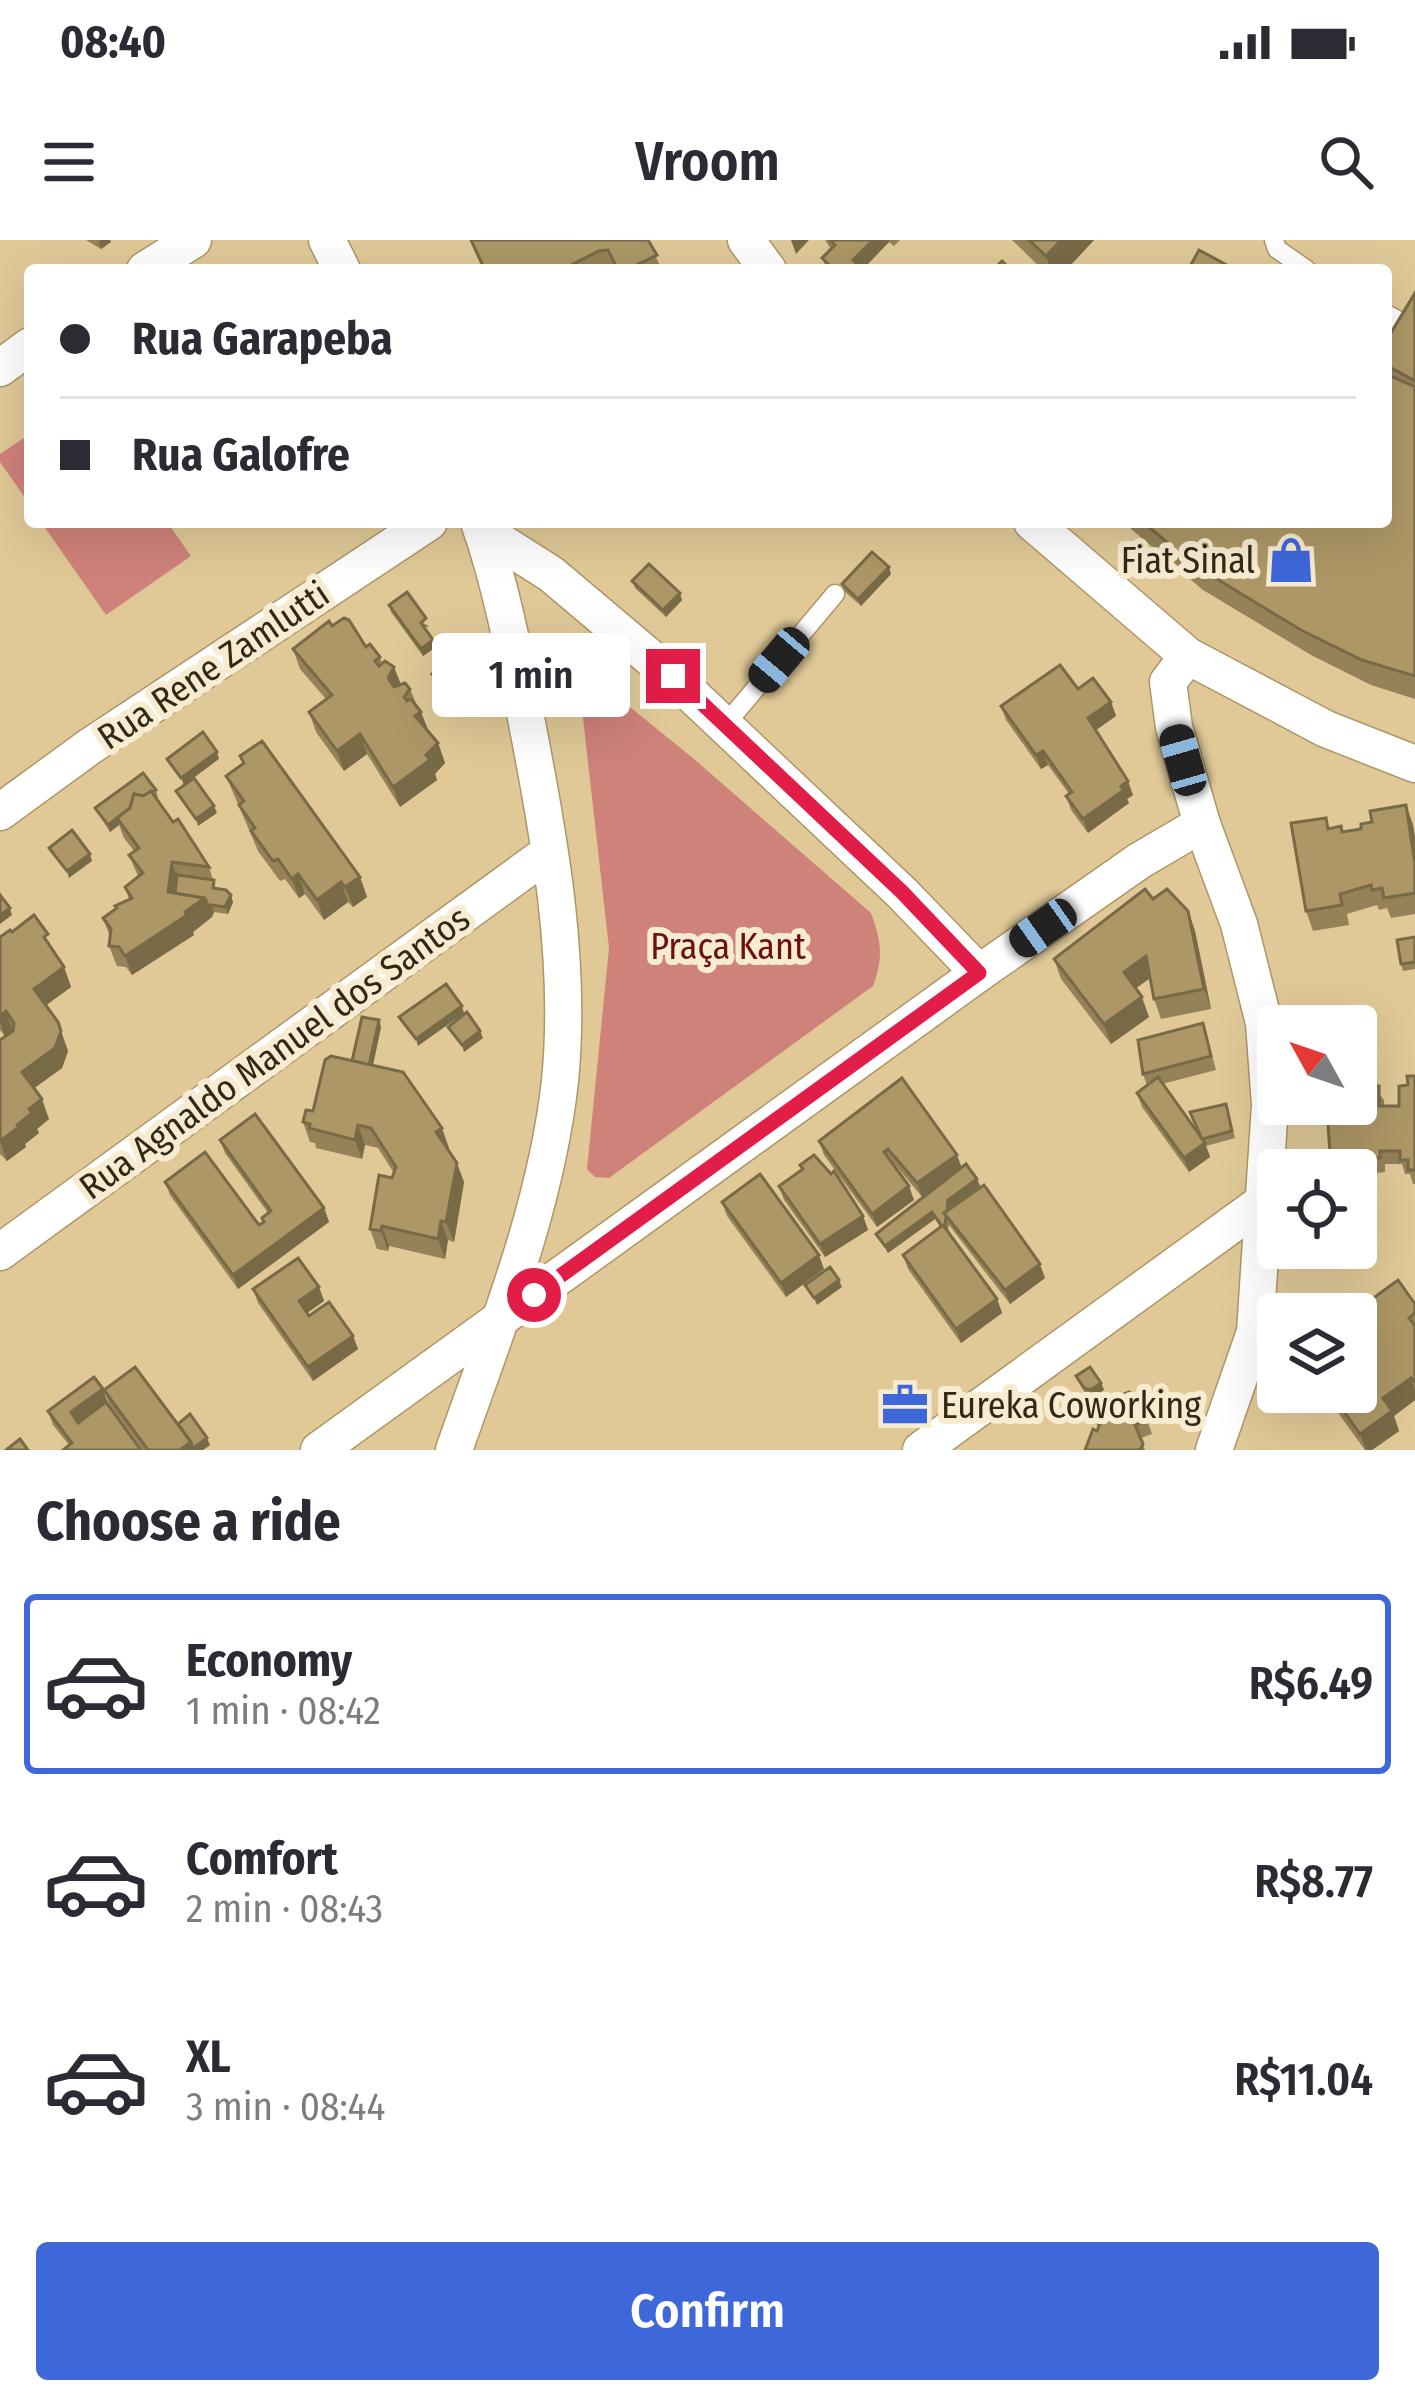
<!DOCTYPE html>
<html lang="en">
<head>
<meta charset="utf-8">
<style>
	body { margin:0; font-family:"Fira Sans Condensed",sans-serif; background:#f7f7f7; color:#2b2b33; height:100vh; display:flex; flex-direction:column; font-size:45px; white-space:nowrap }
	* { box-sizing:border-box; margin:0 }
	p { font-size:39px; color:#7c7c81 }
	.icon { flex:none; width:66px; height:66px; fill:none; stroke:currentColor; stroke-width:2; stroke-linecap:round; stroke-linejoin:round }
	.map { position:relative; height:1210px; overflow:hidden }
	.panel { display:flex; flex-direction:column; background:#fff; flex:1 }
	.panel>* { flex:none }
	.guide { position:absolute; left:24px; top:24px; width:1368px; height:264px; border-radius:12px; box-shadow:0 12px 48px #0002; display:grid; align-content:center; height:264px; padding:0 36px; background:#fff }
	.needle { width:78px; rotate:310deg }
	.buttons { position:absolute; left:1257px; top:765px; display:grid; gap:24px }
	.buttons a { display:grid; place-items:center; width:120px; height:120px; border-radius:12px; background:#fff; box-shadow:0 12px 48px #0002; font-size:60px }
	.end { position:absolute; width:54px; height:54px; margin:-27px; border:15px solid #e11d48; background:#fff; box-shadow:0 0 0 6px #fff }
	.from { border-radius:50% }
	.bubble { position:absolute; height:84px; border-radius:12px; background:#fff; box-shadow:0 12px 48px #0002; font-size:39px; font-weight:600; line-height:84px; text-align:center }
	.car { position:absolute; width:36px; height:72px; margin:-36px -18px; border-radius:15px; box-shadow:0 0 9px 3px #0007; background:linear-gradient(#222 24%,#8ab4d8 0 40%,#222 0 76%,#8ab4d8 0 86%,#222 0) }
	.guide b { display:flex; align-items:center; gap:42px; height:114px; font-size:45px }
	.guide b+b { border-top:3px solid #e1e1e2 }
	.guide i { width:30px; height:30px; background:#2b2b33 }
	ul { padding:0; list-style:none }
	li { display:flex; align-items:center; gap:36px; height:180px; margin:0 24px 18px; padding:0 12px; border:6px solid transparent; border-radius:12px }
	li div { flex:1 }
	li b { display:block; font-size:45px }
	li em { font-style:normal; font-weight:600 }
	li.active { border-color:#3e67d9 }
	li>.icon { width:108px; height:108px; stroke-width:1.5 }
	h2 { padding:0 36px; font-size:54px; line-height:144px }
	.primary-button { display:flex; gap:24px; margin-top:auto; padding:24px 36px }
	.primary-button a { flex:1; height:138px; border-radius:12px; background:#3e67d9; color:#fff; font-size:48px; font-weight:600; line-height:138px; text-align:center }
	.status { display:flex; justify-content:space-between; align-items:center; height:84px; padding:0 60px; background:#fff; direction:ltr }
	.status svg { height:33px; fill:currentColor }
	header { display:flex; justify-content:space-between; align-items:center; height:156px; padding:0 36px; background:#fff; font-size:54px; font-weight:600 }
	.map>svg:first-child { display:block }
	.green { fill:#cf827a }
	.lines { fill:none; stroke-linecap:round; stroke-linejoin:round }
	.service-casing { stroke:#ae9767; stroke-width:21 }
	.minor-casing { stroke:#ae9767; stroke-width:39 }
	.service { stroke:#fff; stroke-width:18 }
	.minor { stroke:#fff; stroke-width:36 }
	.wall { fill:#958258 }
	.shaded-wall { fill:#796a47 }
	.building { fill:#ad9766; stroke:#796a47; stroke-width:3 }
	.route { stroke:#e11d48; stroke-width:15 }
	.labels { text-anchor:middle; stroke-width:12; stroke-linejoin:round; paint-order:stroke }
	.poi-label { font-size:36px; fill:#322915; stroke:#f7ebd2; text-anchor:end }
	.street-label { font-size:36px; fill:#322915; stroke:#f7ebd2 }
	.park-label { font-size:36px; fill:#6d0f12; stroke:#f7ebd2 }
</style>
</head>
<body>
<div class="status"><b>08:40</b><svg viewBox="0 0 49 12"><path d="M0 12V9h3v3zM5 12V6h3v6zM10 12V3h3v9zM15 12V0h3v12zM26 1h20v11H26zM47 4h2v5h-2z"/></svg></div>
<header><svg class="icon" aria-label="menu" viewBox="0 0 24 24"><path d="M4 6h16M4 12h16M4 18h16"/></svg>Vroom<svg class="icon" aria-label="search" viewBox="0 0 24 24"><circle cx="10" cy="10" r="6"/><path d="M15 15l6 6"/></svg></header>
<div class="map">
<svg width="1415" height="1210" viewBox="0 0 1415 1210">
	<rect width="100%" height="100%" fill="#e0c997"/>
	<g class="green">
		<polygon points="30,194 30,265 0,222 0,214"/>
		<polygon points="41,282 167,282 191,316 106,375"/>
		<path d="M583,429l111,90 177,154c10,28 13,44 2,73l-264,192 -14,-1 -8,-8 22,-221 -31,-274z"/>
	</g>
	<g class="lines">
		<defs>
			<g id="service">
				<polyline points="1274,0 1277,9 1307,30"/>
				<polyline points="1386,74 1414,89"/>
				<polyline points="724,486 835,354"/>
			</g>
			<g id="minor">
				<polyline points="327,0 342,30"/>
				<polyline points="746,0 768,30"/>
				<polyline points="145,30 193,0"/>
				<polyline points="0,128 30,106"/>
				<polyline points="1032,282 1188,416 1326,489 1415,524"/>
				<polyline points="482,290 551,334 673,437 902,653 979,733"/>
				<polyline points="1188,416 1168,442 1174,487 1202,584 1239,684 1264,783 1270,865 1255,1092 1214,1210"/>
				<polyline points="0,572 89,507 429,282"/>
				<polyline points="0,1012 548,613"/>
				<polyline points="319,1210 979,733 1139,621 1202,584"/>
				<path d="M454,1210c42,-120 92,-242 106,-369 12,-120 -11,-246 -34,-363 -12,-66 -25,-133 -47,-196"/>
				<polyline points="921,1210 1267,959"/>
			</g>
		</defs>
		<use href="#service" class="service-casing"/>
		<use href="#minor" class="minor-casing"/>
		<use href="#service" class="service"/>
		<use href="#minor" class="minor"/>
	</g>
	<g class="wall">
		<polygon points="86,0 110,0 111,2 101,9"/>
		<polygon points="470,0 648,0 662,30 483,30"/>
		<polygon points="825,0 900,0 894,6 889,2 862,30 827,30 822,18 831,9"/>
		<polygon points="1012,0 1094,0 1066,30 1043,30"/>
		<polygon points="1415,53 1415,459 1371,445 1311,415 1203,350 1131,289 1128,282 1386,282 1386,101"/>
		<polygon points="891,334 861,366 844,351 842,344"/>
		<polygon points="632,341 682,360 666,377 635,348"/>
		<polygon points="389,365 429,386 425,388 436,407 423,416 391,372"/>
		<polygon points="332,386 380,417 382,423 401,445 410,449 428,492 438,503 445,523 435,534 437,540 400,567 367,514 344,531 316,492 309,472 326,459 300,429 293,409"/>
		<polygon points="1078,449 1111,462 1116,476 1096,490 1133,555 1127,559 1129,563 1088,593 1071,570 1066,556 1069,554 1048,525 1041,529 1006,480 1001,466"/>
		<polygon points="240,516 360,637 367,657 353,667 348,662 324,680 305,654 299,658 285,639 280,641 258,611 226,536 243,524"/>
		<polygon points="156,550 158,557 156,558 209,627 216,649 233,662 228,674 214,672 212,677 193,692 194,695 132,735 126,727 117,726 109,706 110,697 103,678 129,659 125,647 138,636 129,615 134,611 124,598 119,585 110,592 95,568"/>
		<polygon points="1406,565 1413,585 1415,598 1415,674 1391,678 1387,668 1379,670 1377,665 1347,674 1349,685 1313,691 1306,671 1330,588 1342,592 1361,589"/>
		<polygon points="1153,659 1188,671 1195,691 1211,769 1161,779 1154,759 1150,738 1136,748 1149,777 1111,804 1061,739 1054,719"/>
		<polygon points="12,692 55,714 64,727 71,747 46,765 68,811 62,828 34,848 49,879 37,889 39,893 25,904 26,907 7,921 0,914 0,800 5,796 0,790 0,697"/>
		<polygon points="1415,697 1415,729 1403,731 1401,724"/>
		<polygon points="1203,783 1216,830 1162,844 1201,898 1226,864 1235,898 1206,906 1210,917 1189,932 1142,867 1137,853 1147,845 1143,834"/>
		<polygon points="381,787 373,825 449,908 448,909 464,942 454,1002 448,1000 445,1019 389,1006 388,1011 377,1009 370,989 394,933 378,908 365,905 362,919 316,908 315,903 310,902 303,882"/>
		<polygon points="1360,836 1370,836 1373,846 1384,860 1384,866 1399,866 1408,845 1415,836 1415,944 1413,944 1410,934 1405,934 1402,924 1385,924 1385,932 1376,933 1376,942 1365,942 1365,949 1356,949 1356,930 1331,868"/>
		<polygon points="902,838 961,927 977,939 980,946 950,969 1045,1038 1010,1064 949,985 948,991 997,1059 1002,1073 961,1103 908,1029 903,1015 940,987 935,979 888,1013 876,994 943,942 922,957 893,922 914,960 877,987 824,915 819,901"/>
		<polygon points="220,900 324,968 329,982 238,1049 170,955 165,942 259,985 263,982 262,978 268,973 225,913"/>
		<polygon points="800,925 863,976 868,990 825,1017 784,960 779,946 802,930"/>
		<polygon points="722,962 824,1029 786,1057 727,976"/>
		<polygon points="319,1047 324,1061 307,1073 309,1076 353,1096 358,1109 313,1141 258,1063 253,1049"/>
		<polygon points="1415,1064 1415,1160 1394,1176 1399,1191 1372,1210 1365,1210 1323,1152 1356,1152"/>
		<polygon points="1076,1136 1101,1143 1104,1150 1093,1157 1086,1155"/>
		<polygon points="104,1150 178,1184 210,1205 203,1210 143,1210 109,1164"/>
		<polygon points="107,1163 69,1205 53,1185 48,1171"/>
		<polygon points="1094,1177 1147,1180 1152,1194 1141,1198 1145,1210 1085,1210 1098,1188"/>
	</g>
	<g class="shaded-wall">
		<polygon points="101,0 110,0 111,2 101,9 99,2"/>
		<polygon points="791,0 809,0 796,14"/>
		<polygon points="873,0 889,0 889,2 862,30 852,30 853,20"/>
		<polygon points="1061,0 1094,0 1066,30 1051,30 1046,16"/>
		<polygon points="889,327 891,334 861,366 858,359"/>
		<polygon points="680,353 682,360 666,377 663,370"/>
		<polygon points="433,400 436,407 423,416 421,409"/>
		<polygon points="394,427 402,447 395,458 388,438"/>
		<polygon points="455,437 458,444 445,454 443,447"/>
		<polygon points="1111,462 1116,476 1093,492 1088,478"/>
		<polygon points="421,472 429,492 415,476"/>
		<polygon points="360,494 367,514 344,531 337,511"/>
		<polygon points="438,503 445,523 435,534 437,540 400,567 393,547"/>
		<polygon points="1043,511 1048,525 1041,529 1036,515"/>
		<polygon points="217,512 219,519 184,545 181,538"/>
		<polygon points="1128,541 1133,555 1127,559 1129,563 1088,593 1083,579"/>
		<polygon points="1406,565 1413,585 1415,598 1415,624"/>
		<polygon points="214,566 217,573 198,586 196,579"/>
		<polygon points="117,578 119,585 110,592 108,585"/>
		<polygon points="90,614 92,621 69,638 67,631"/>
		<polygon points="172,622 179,642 176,666 168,652"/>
		<polygon points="298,634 305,654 299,658 292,639"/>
		<polygon points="360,637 367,657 353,667 345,647"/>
		<polygon points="341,642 348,662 324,680 317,660"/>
		<polygon points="231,655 233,662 228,674 225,667"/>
		<polygon points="205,658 211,665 214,672 212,677 193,692 194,695 132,735 125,716"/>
		<polygon points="10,668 12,675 0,684 0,675"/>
		<polygon points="1188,671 1195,691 1211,769 1204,749"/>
		<polygon points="1146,716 1153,736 1131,752 1124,732"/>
		<polygon points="64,727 71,747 41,769 34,749"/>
		<polygon points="1142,757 1149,777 1111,804 1104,784"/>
		<polygon points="462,766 464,773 418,806 416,799"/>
		<polygon points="6,771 13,791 5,797 0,782 0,776"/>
		<polygon points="379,780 381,787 371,834 369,827"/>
		<polygon points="58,782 68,811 62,828 29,852 22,832"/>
		<polygon points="480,791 483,798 464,812 462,805"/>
		<polygon points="42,859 49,879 37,889 39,893 25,904 26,907 7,921 0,901 29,869"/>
		<polygon points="358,885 365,905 362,919 355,900"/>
		<polygon points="442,888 449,908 443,911 436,892"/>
		<polygon points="1205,903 1210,917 1189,932 1184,918"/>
		<polygon points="957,915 962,928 922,957 917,943"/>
		<polygon points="457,923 464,942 454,1002 446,982"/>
		<polygon points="977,939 980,946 950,967 949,979 946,976 948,960"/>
		<polygon points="909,946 914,960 877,987 872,974"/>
		<polygon points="324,968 329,982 238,1049 233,1035"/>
		<polygon points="932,972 935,979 888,1013 885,1006"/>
		<polygon points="863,976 868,990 825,1017 820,1004"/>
		<polygon points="441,981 448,1000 445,1019 438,999"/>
		<polygon points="382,986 389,1006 388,1011 381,991"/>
		<polygon points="819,1015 824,1029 786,1057 781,1043"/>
		<polygon points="1040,1024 1045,1038 1010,1064 1005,1050"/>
		<polygon points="839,1040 842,1047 817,1065 814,1058"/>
		<polygon points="319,1047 324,1061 304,1075 299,1061"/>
		<polygon points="997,1059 1002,1073 961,1103 956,1089"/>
		<polygon points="353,1096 358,1109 313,1141 308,1127"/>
		<polygon points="1411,1138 1415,1150 1415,1160 1394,1176 1399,1191 1372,1210 1366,1210 1360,1194 1383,1158"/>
		<polygon points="1101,1143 1104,1150 1093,1157 1091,1150"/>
		<polygon points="103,1149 108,1163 76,1186 71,1172"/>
		<polygon points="207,1198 210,1205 203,1210 180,1210 191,1202"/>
	</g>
	<g class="building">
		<polygon points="471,0 648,0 657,15 626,30 618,30 608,10 599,11 561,30 485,30"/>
		<polygon points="830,0 873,0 853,20 857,24 852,30 835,30 822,18 835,5"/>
		<polygon points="1029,0 1061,0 1046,16"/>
		<polygon points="1199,10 1236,30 1188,30"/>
		<polygon points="1002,21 1011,30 993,30"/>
		<polygon points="1415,53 1415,141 1386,125 1386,101"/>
		<polygon points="1386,134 1415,147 1415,436 1362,420 1301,390 1194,325 1143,282 1386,282"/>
		<polygon points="872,312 889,327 858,359 842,344"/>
		<polygon points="649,324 680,353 663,370 632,341"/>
		<polygon points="407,352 426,378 421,383 433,400 421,409 389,365"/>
		<polygon points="344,378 349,380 366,407 370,404 380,417 375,421 379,426 385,421 394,427 388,438 394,447 405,443 410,449 404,457 407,461 411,459 421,472 415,476 438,503 426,515 430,520 393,547 360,494 337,511 309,472 332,455 293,409 329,381 332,386"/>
		<polygon points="446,424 455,437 443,447 432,434"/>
		<polygon points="1060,425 1078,449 1093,438 1111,462 1088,478 1128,541 1121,546 1124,550 1083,579 1066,556 1072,552 1043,511 1036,515 1001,466"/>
		<polygon points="203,492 217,512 181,538 167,519"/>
		<polygon points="262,501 360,637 345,647 341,642 317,660 298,634 292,639 278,619 273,621 251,591 255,588 239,565 244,561 226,536 244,523 240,516"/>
		<polygon points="143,533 156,550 143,556 134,554 130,568 108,585 95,568"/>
		<polygon points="194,538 214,566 196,579 176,551"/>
		<polygon points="151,551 173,582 178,579 209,627 172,622 168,652 205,658 185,672 187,675 125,716 119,707 109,706 111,689 103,678 117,668 115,666 132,658 125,647 143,633 129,615 139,608 117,578 130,568 134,554 143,556"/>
		<polygon points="1406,565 1415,624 1415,653 1384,658 1382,648 1372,650 1371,645 1340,654 1342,665 1306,671 1291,583 1326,578 1328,589 1341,586 1342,592 1361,589 1361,584 1372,582 1370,571"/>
		<polygon points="72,590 90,614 67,631 49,608"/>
		<polygon points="177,635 214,640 213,648 226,650 231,655 225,667 211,665 210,670 205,658 175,653"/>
		<polygon points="1145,649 1153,659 1167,649 1188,671 1204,749 1154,759 1146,716 1124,732 1142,757 1104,784 1054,719"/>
		<polygon points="0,655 10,668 0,675"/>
		<polygon points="34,675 48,694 44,697 64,727 34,749 58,782 61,791 55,808 22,832 42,859 29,869 32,873 17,885 19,887 0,901 0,800 13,791 14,783 6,771 0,776 0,697 10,690 12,692"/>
		<polygon points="1415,697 1415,722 1401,724 1397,700"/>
		<polygon points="446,744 462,766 416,799 399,777"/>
		<polygon points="467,772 480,791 462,805 448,787"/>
		<polygon points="362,777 379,780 369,825 352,821"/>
		<polygon points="1203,783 1211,816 1143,834 1138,800"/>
		<polygon points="331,816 403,832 442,888 436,892 457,923 446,982 441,981 438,999 382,986 381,991 370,989 379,935 392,938 396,927 371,888 358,885 355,900 309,888 310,884 303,882 306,870 313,871 325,820"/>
		<polygon points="1358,831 1359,836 1370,836 1370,846 1379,846 1379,866 1399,866 1399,846 1408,845 1407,836 1415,836 1415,930 1408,930 1408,920 1400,920 1400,911 1380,911 1380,918 1371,919 1371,929 1360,929 1360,936 1356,936 1356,930 1331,930 1327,868 1331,868 1331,864 1356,864 1356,832"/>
		<polygon points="1158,837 1205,903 1184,918 1137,853"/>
		<polygon points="902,838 957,915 917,943 888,909 884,912 909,946 872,974 819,901"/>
		<polygon points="1226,864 1232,891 1202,899 1190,872"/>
		<polygon points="255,874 324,968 233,1035 165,942 205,912 259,985 264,982 262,978 271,971 220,900"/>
		<polygon points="814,915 831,934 834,931 863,976 820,1004 779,946 803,929 800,925"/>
		<polygon points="966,924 977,939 948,960 947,972 944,973 946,976 945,987 942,986 932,972 885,1006 876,994"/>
		<polygon points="760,934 819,1015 781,1043 722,962"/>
		<polygon points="984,945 1040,1024 1005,1050 944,973"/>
		<polygon points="943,985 997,1059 956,1089 903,1015"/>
		<polygon points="298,1018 319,1047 299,1061 309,1076 329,1062 353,1096 308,1127 253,1049"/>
		<polygon points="830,1027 839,1040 814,1058 805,1045"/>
		<polygon points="1398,1040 1415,1064 1415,1073 1409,1078 1415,1086 1415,1142 1411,1138 1383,1158 1392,1171 1360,1194 1330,1152 1356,1152 1356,1092 1370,1082 1365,1064"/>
		<polygon points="135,1127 191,1202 180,1210 148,1210 104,1150"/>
		<polygon points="1090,1127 1101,1143 1091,1150 1084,1148 1076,1136"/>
		<polygon points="94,1137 103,1149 71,1172 78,1183 106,1162 141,1210 63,1210 72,1203 48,1171"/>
		<polygon points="1129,1152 1136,1156 1147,1180 1135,1185 1143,1204 1140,1210 1085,1210 1093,1189 1097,1191 1100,1184 1094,1177 1099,1165"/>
		<polygon points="190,1174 207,1198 193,1208 191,1202 178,1184"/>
		<polygon points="20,1199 28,1210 6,1210"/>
	</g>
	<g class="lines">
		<polyline class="route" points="534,1055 979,733 902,652 673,436"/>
	</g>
	<defs>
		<symbol id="shop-bare" viewBox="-9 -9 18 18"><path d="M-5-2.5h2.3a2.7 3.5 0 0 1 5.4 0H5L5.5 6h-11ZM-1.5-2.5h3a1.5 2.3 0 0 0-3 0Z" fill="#3e67d9" stroke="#f7ebd2" stroke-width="2.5" paint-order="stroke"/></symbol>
		<symbol id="office-bare" viewBox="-9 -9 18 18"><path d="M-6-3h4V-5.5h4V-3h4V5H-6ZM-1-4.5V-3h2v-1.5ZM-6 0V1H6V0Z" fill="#3e67d9" stroke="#f7ebd2" stroke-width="2.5" paint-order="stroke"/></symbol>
	</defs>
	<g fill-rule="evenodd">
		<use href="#shop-bare" x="1258" y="287" width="66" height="66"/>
		<use href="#office-bare" x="872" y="1132" width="66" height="66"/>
	</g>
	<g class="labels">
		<g class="poi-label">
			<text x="1255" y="333">Fiat Sinal</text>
			<text x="941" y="1178" text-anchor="start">Eureka Coworking</text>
		</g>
		<g class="street-label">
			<text transform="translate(213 425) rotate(-34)" y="13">Rua Rene Zamlutti</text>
			<text transform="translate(274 812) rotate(-36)" y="13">Rua Agnaldo Manuel dos Santos</text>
		</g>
		<g class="park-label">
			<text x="728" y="719">Praça Kant</text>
		</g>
	</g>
</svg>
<div class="buttons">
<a><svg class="needle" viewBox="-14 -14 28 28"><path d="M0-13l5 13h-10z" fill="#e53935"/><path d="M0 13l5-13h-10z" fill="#7c7c81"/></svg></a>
<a><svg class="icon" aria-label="locate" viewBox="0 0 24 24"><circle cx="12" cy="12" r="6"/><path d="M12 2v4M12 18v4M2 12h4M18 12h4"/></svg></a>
<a><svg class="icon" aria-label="layers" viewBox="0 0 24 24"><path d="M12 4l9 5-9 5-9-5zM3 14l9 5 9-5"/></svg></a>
</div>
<i class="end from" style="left:534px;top:1055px"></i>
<i class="end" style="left:673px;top:436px"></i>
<div class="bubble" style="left:432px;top:393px;width:198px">1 min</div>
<i class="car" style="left:779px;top:420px;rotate:220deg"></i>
<i class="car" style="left:1183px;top:520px;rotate:344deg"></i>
<i class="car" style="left:1043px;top:688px;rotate:235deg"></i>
<div class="guide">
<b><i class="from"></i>Rua Garapeba</b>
<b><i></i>Rua Galofre</b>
</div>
</div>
<section class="panel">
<h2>Choose a ride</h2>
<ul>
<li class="active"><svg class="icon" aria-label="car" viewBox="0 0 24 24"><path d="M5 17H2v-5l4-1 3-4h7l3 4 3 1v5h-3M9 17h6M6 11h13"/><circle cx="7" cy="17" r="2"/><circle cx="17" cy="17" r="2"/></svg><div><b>Economy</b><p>1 min · 08:42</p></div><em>R$6.49</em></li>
<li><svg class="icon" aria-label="car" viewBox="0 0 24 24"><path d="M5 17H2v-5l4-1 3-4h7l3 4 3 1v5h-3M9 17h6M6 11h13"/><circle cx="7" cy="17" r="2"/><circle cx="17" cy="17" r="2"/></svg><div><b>Comfort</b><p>2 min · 08:43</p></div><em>R$8.77</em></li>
<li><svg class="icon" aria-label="car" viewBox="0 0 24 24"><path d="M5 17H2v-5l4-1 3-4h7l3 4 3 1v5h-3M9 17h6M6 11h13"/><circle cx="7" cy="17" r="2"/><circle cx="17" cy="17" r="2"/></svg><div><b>XL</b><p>3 min · 08:44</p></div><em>R$11.04</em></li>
</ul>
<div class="primary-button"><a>Confirm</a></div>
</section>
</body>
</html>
